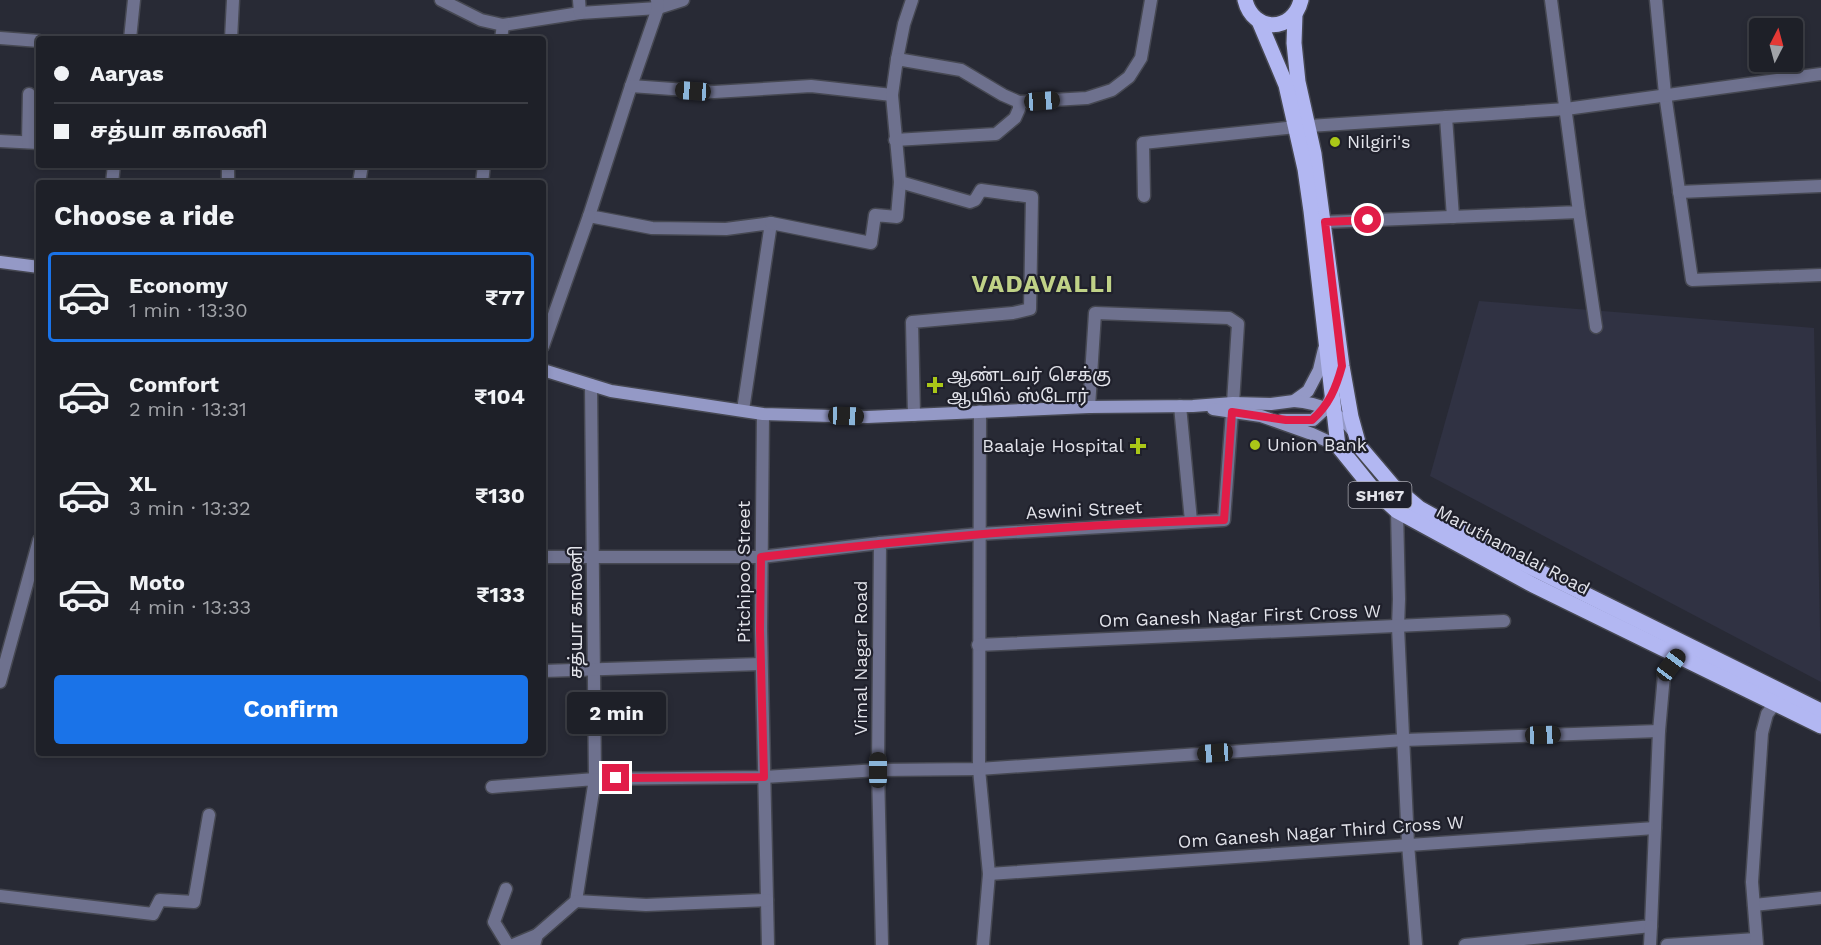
<!DOCTYPE html>
<html lang="en">
<head>
<meta charset="utf-8">
<style>
	body { margin:0; font-family:"Work Sans","Noto Sans Tamil",sans-serif; background:#2b2d34; color:#f1f3f6; height:100vh; display:flex; flex-direction:column; font-size:22px; white-space:nowrap }
	* { box-sizing:border-box; margin:0 }
	p { font-size:20px; color:#a1a3a8 }
	.icon { flex:none; width:33px; height:33px; fill:none; stroke:currentColor; stroke-width:2; stroke-linecap:round; stroke-linejoin:round }
	.map { position:relative; flex:1; overflow:hidden }
	.panel { position:absolute; left:36px; top:180px; width:510px; height:576px; display:flex; flex-direction:column; background:#1e2028; border-radius:6px; box-shadow:0 3px 9px #0003,0 0 0 2px #3c3e45 }
	.panel>* { flex:none }
	.top-card { position:absolute; left:36px; top:36px; width:510px; height:132px; border-radius:6px; box-shadow:0 3px 9px #0003,0 0 0 2px #3c3e45; display:grid; align-content:center; height:132px; padding:0 18px; background:#1e2028 }
	.needle { width:39px; rotate:6deg }
	.controls { position:absolute; left:1749px; top:18px; display:grid; gap:12px }
	.controls a { display:grid; place-items:center; width:54px; height:54px; border-radius:6px; background:#1e2028; box-shadow:0 3px 9px #0003,0 0 0 2px #3c3e45; font-size:30px }
	.end { position:absolute; width:27px; height:27px; margin:-14px; border:8px solid #e11d48; background:#fff; box-shadow:0 0 0 3px #fff }
	.from { border-radius:50% }
	.bubble { position:absolute; height:42px; border-radius:6px; background:#1e2028; box-shadow:0 3px 9px #0003,0 0 0 2px #3c3e45; font-size:20px; font-weight:700; line-height:42px; text-align:center }
	.car { position:absolute; width:18px; height:36px; margin:-18px -9px; border-radius:8px; box-shadow:0 0 4px 2px #0007; background:linear-gradient(#222 24%,#8ab4d8 0 40%,#222 0 76%,#8ab4d8 0 86%,#222 0) }
	.top-card b { display:flex; align-items:center; gap:21px; height:57px; font-size:22px }
	.top-card b+b { border-top:2px solid #3c3e45 }
	.top-card i { width:15px; height:15px; background:#f1f3f6 }
	ul { padding:0; list-style:none }
	li { display:flex; align-items:center; gap:18px; height:90px; margin:0 12px 9px; padding:0 6px; border:3px solid transparent; border-radius:6px }
	li div { flex:1 }
	li b { display:block; font-size:22px }
	li em { font-style:normal; font-weight:700 }
	li.active { border-color:#1a73e8 }
	li>.icon { width:54px; height:54px; stroke-width:1.5 }
	h2 { padding:0 18px; font-size:27px; line-height:72px }
	.action { display:flex; gap:12px; margin-top:auto; padding:12px 18px }
	.action a { flex:1; height:69px; border-radius:6px; background:#1a73e8; color:#fff; font-size:24px; font-weight:700; line-height:69px; text-align:center }
	.map>svg:first-child { display:block }
	.built { fill:#303243 }
	.lines { fill:none; stroke-linecap:round; stroke-linejoin:round }
	.minor-casing { stroke:#464852; stroke-width:15 }
	.tertiary-casing { stroke:#464852; stroke-width:15 }
	.secondary-casing { stroke:#464852; stroke-width:15 }
	.primary-casing { stroke:#464852; stroke-width:18 }
	.minor { stroke:#6e718e; stroke-width:12 }
	.tertiary { stroke:#6e718e; stroke-width:12 }
	.secondary { stroke:#9499c6; stroke-width:12 }
	.primary { stroke:#b2b7f2; stroke-width:15 }
	.route { stroke:#e11d48; stroke-width:8 }
	.poi-dot { fill:#aac718; stroke:#1f202b; stroke-width:2 }
	.labels { text-anchor:middle; stroke-width:4.5; stroke-linejoin:round; paint-order:stroke }
	.shield { fill:#1f202b; stroke:#a8a8b1; stroke-width:1.5 }
	.shield-label { font-size:16px; font-weight:bold; fill:#e2e3ea }
	.poi-label { font-size:18px; fill:#e2e3ea; stroke:#1f202b; text-anchor:start }
	.street-label { font-size:18px; fill:#e2e3ea; stroke:#1f202b }
	.district-label { font-size:24px; font-weight:bold; letter-spacing:1.5px; fill:#c0d287; stroke:#1f202b }
</style>
</head>
<body>
<div class="map">
<svg width="1821" height="945" viewBox="0 0 1821 945">
	<rect width="100%" height="100%" fill="#282a35"/>
	<polygon class="built" points="1479,301 1814,328 1821,682 1430,476"/>
	<g class="lines">
		<defs>
			<g id="minor">
				<polyline points="441,0 481,20 503,25 580,13 658,8 683,0"/>
				<polyline points="579,0 580,13"/>
				<polyline points="657,0 658,8 631,86 589,216 652,228 726,229 771,223 743,410"/>
				<polyline points="1656,0 1665,94 1692,280 1821,275"/>
				<polyline points="0,38 39,41"/>
				<polyline points="130,39 134,0"/>
				<polyline points="231,39 233,0"/>
				<polyline points="501,39 503,25"/>
				<polyline points="897,59 904,24 912,0"/>
				<polyline points="631,86 714,92 811,86 892,95"/>
				<polyline points="1446,117 1453,217"/>
				<polyline points="1309,126 1566,109 1821,74"/>
				<polyline points="895,140 996,134 1015,118 1019,109 1019,102"/>
				<polyline points="0,141 39,143"/>
				<polyline points="28,142 29,94"/>
				<polyline points="112,183 114,165"/>
				<polyline points="228,183 228,165"/>
				<polyline points="359,183 362,165"/>
				<polyline points="482,183 484,165"/>
				<polyline points="1679,192 1821,186"/>
				<polyline points="1144,196 1143,143 1296,127"/>
				<polyline points="1579,212 1596,327"/>
				<polyline points="1325,222 1579,212 1551,0"/>
				<polyline points="771,223 871,243 875,215 897,217 900,182"/>
				<polyline points="543,346 589,216"/>
				<polyline points="591,385 595,779 764,777 878,770 979,769 1404,740 1659,731"/>
				<polyline points="1180,406 1191,521"/>
				<polyline points="1089,407 1095,313 1229,318 1238,324 1233,403"/>
				<polyline points="980,411 979,769 989,874 983,945"/>
				<polyline points="763,414 761,630 768,945"/>
				<polyline points="914,415 912,322 1013,313 1030,309 1032,197 981,190 975,200 970,202 900,182 892,95 897,59 961,70 1003,95 1019,102 1087,98 1112,90 1129,77 1141,58 1151,0"/>
				<polyline points="1397,511 1399,599 1398,627 1408,844 1416,945"/>
				<polyline points="543,557 761,557 880,543"/>
				<polyline points="978,645 1504,621"/>
				<polyline points="543,671 761,664"/>
				<polyline points="0,682 39,540"/>
				<polyline points="492,787 595,779 576,901 537,935 534,945"/>
				<polyline points="989,874 1655,828"/>
				<polyline points="506,889 494,922 508,945"/>
				<polyline points="0,896 153,914 160,900 194,902 209,815"/>
				<polyline points="576,901 646,905 767,900"/>
				<polyline points="1754,905 1821,898"/>
				<polyline points="513,945 537,935"/>
				<polyline points="882,945 878,770 880,543 979,534 1224,520 1232,412"/>
				<polyline points="1465,945 1651,926 1659,731 1664,675 1684,651"/>
				<polyline points="1650,945 1651,926"/>
				<polyline points="1667,945 1756,939"/>
			</g>
			<polyline id="tertiary" points="1757,945 1752,882 1762,733 1767,714 1780,697"/>
			<g id="secondary">
				<polyline points="0,262 39,267"/>
				<polyline points="543,370 611,391 763,414 867,417 1089,407 1193,406 1233,403 1271,404 1294,401 1308,391 1319,370 1324,349"/>
				<path d="M1294,401c27,2 44,11 60,31"/>
				<polyline points="1213,409 1261,416 1312,434 1338,446"/>
				<polyline points="1282,420 1313,420 1326,408 1332,395"/>
			</g>
			<g id="primary">
				<path d="M1245,0c8,33 48,33 56,0"/>
				<polyline points="1295,14 1294,43 1298,82 1314,154 1342,366 1351,417 1359,446 1393,486 1419,508 1480,542 1821,711"/>
				<polyline points="1259,21 1286,85 1305,169 1311,211 1338,446 1372,488 1397,511 1533,585 1821,726"/>
			</g>
		</defs>
		<use href="#minor" class="minor-casing"/>
		<use href="#tertiary" class="tertiary-casing"/>
		<use href="#secondary" class="secondary-casing"/>
		<use href="#primary" class="primary-casing"/>
		<use href="#minor" class="minor"/>
		<use href="#tertiary" class="tertiary"/>
		<use href="#secondary" class="secondary"/>
		<use href="#primary" class="primary"/>
	</g>
	<g class="lines">
		<path class="route" d="M616,778l148,-1 -4,-147 1,-73c154,-18 308,-33 463,-37l8,-108 54,8h26c17,-15 24,-32 30,-54l-17,-144 43,-2"/>
	</g>
	<g class="poi-dot">
		<circle cx="1335" cy="142" r="6"/>
		<path d="M932 376h6v6h6v6h-6v6h-6v-6h-6v-6h6z"/>
		<circle cx="1255" cy="445" r="6"/>
		<path d="M1135 437h6v6h6v6h-6v6h-6v-6h-6v-6h6z"/>
	</g>
	<g class="labels">
		<rect class="shield" x="1348.5" y="482" width="63" height="26" rx="4.5"/>
		<g class="shield-label">
			<text x="1380" y="501">SH167</text>
		</g>
		<g class="poi-label">
			<text x="1347" y="148">Nilgiri's</text>
			<text x="947" y="381">ஆண்டவர் செக்கு<tspan x="947" dy="21">ஆயில் ஸ்டோர்</tspan></text>
			<text x="1267" y="451">Union Bank</text>
			<text x="1124" y="452" text-anchor="end">Baalaje Hospital</text>
		</g>
		<g class="street-label">
			<text transform="translate(1084 510) rotate(-3)" y="6">Aswini Street</text>
			<text transform="translate(1513 550) rotate(28)" y="6">Maruthamalai Road</text>
			<text transform="translate(744 572) rotate(-90)" y="6">Pitchipoo Street</text>
			<text transform="translate(576 612) rotate(-90)" y="6">சத்யா காலனி</text>
			<text transform="translate(1240 616) rotate(-2)" y="6">Om Ganesh Nagar First Cross W</text>
			<text transform="translate(861 658) rotate(-90)" y="6">Vimal Nagar Road</text>
			<text transform="translate(1321 832) rotate(-4)" y="6">Om Ganesh Nagar Third Cross W</text>
		</g>
		<g class="district-label">
			<text x="1043" y="292">VADAVALLI</text>
		</g>
	</g>
</svg>
<div class="controls">
<a><svg class="needle" viewBox="-14 -14 28 28"><path d="M0-13l5 13h-10z" fill="#e53935"/><path d="M0 13l5-13h-10z" fill="#a1a3a8"/></svg></a>
</div>
<i class="end from" style="left:1368px;top:220px"></i>
<i class="end" style="left:616px;top:778px"></i>
<div class="bubble" style="left:567px;top:692px;width:99px">2 min</div>
<i class="car" style="left:693px;top:91px;rotate:274deg"></i>
<i class="car" style="left:1042px;top:101px;rotate:86deg"></i>
<i class="car" style="left:846px;top:416px;rotate:92deg"></i>
<i class="car" style="left:1671px;top:665px;rotate:37deg"></i>
<i class="car" style="left:1543px;top:735px;rotate:88deg"></i>
<i class="car" style="left:1215px;top:753px;rotate:266deg"></i>
<i class="car" style="left:878px;top:770px;rotate:0deg"></i>
<div class="top-card">
<b><i class="from"></i>Aaryas</b>
<b><i></i>சத்யா காலனி</b>
</div>
<section class="panel">
<h2>Choose a ride</h2>
<ul>
<li class="active"><svg class="icon" aria-label="car" viewBox="0 0 24 24"><path d="M5 17H2v-5l4-1 3-4h7l3 4 3 1v5h-3M9 17h6M6 11h13"/><circle cx="7" cy="17" r="2"/><circle cx="17" cy="17" r="2"/></svg><div><b>Economy</b><p>1 min · 13:30</p></div><em>₹77</em></li>
<li><svg class="icon" aria-label="car" viewBox="0 0 24 24"><path d="M5 17H2v-5l4-1 3-4h7l3 4 3 1v5h-3M9 17h6M6 11h13"/><circle cx="7" cy="17" r="2"/><circle cx="17" cy="17" r="2"/></svg><div><b>Comfort</b><p>2 min · 13:31</p></div><em>₹104</em></li>
<li><svg class="icon" aria-label="car" viewBox="0 0 24 24"><path d="M5 17H2v-5l4-1 3-4h7l3 4 3 1v5h-3M9 17h6M6 11h13"/><circle cx="7" cy="17" r="2"/><circle cx="17" cy="17" r="2"/></svg><div><b>XL</b><p>3 min · 13:32</p></div><em>₹130</em></li>
<li><svg class="icon" aria-label="car" viewBox="0 0 24 24"><path d="M5 17H2v-5l4-1 3-4h7l3 4 3 1v5h-3M9 17h6M6 11h13"/><circle cx="7" cy="17" r="2"/><circle cx="17" cy="17" r="2"/></svg><div><b>Moto</b><p>4 min · 13:33</p></div><em>₹133</em></li>
</ul>
<div class="action"><a>Confirm</a></div>
</section>
</div>
</body>
</html>
